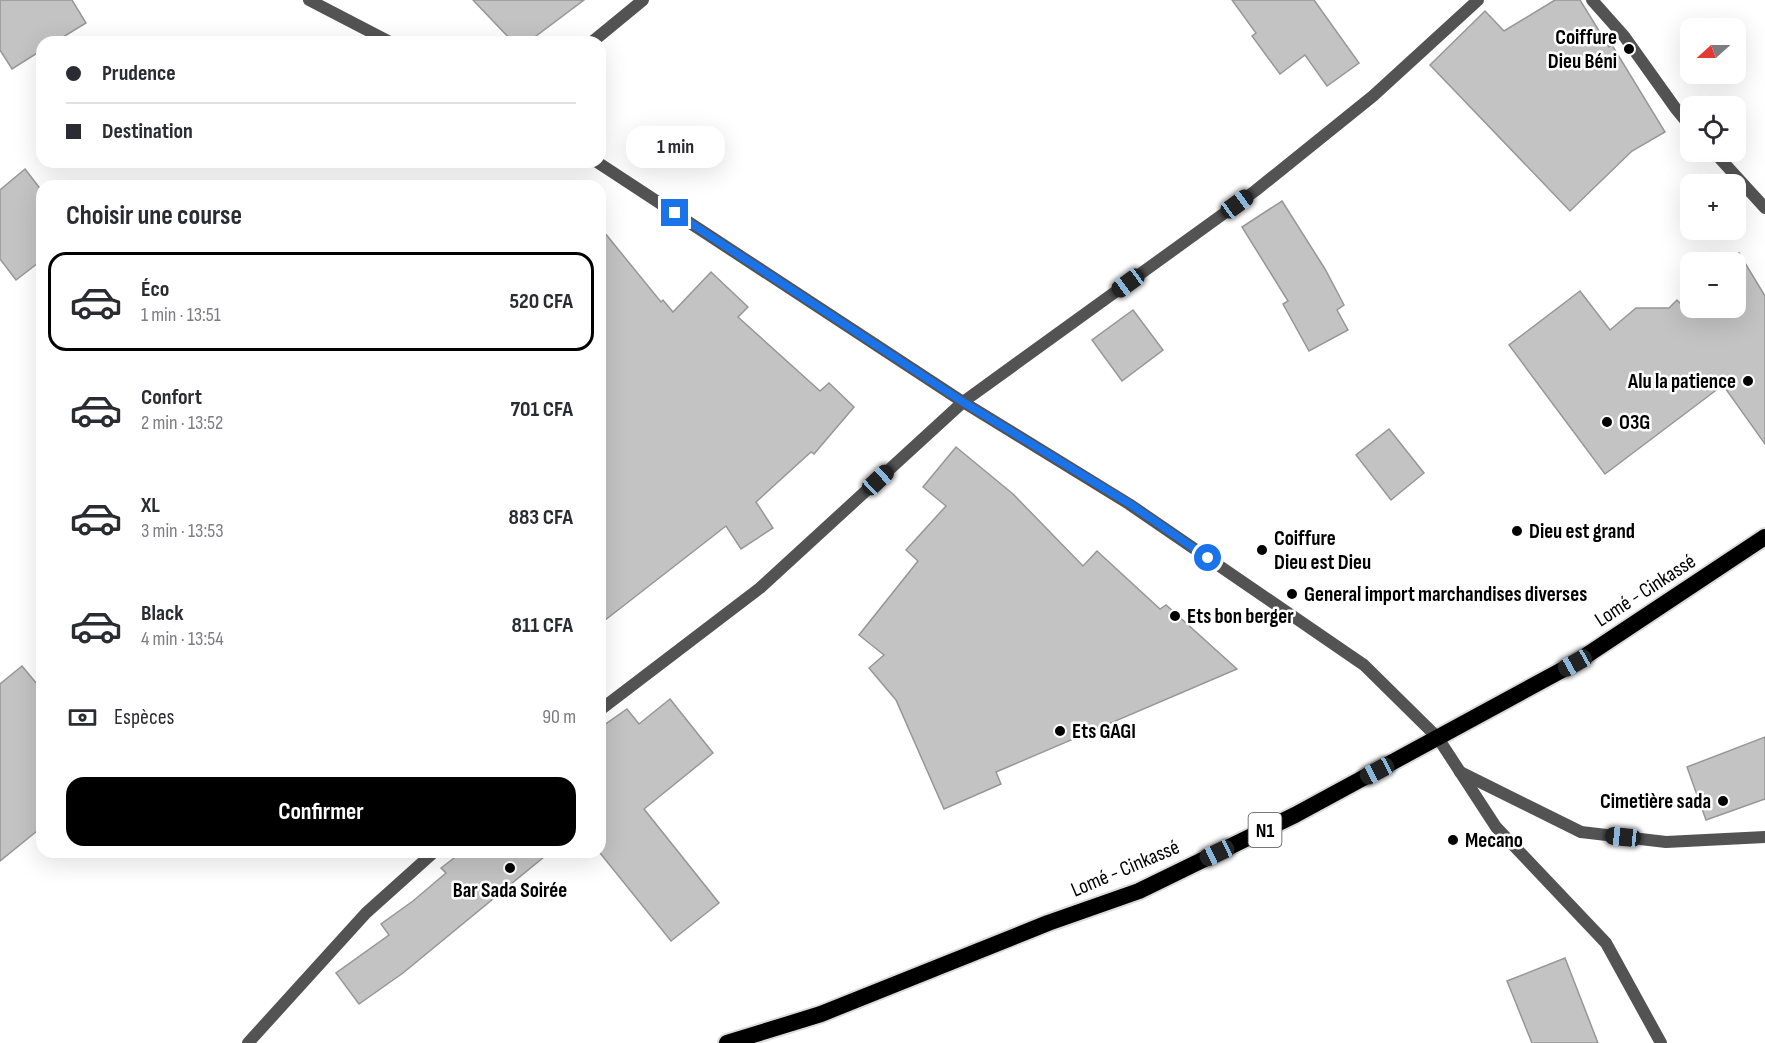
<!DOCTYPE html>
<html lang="fr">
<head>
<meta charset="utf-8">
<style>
	body { margin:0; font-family:"Sofia Sans Condensed",sans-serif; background:#f7f7f7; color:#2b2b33; height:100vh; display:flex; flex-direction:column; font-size:22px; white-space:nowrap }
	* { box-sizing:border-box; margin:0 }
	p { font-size:20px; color:#7c7c81 }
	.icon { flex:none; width:33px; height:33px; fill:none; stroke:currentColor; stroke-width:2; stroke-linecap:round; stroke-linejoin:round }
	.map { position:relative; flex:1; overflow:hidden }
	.sheet { position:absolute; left:36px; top:180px; width:570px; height:678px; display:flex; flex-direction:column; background:#fff; border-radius:18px; box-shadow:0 6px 24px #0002 }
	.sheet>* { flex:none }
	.guide { position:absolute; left:36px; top:36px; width:570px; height:132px; border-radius:18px; box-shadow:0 6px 24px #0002; display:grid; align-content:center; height:132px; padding:0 30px; background:#fff }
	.needle { width:39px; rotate:249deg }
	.controls { position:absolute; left:1680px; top:18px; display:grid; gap:12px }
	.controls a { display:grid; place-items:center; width:66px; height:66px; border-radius:12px; background:#fff; box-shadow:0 6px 24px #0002; font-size:30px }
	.end { position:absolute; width:27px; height:27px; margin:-14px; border:8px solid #1a73e8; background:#fff; box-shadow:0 0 0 3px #fff }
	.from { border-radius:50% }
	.bubble { position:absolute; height:42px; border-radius:18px; background:#fff; box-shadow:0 6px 24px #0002; font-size:20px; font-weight:700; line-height:42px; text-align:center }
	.car { position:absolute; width:18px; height:36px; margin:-18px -9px; border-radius:8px; box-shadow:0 0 4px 2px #0007; background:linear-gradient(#222 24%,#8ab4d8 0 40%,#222 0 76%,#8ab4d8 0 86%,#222 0) }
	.guide b { display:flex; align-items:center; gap:21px; height:57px; font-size:22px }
	.guide b+b { border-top:2px solid #e1e1e2 }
	.guide i { width:15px; height:15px; background:#2b2b33 }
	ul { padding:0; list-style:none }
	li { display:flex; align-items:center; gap:18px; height:99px; margin:0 12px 9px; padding:0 18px; border:3px solid transparent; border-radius:18px }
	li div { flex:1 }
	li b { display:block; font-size:22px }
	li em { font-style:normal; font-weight:700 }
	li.current { border-color:#000 }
	li>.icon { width:54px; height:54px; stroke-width:1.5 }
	h2 { padding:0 30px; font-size:27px; line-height:72px }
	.pay { display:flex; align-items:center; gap:15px; height:66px; padding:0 30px; font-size:22px }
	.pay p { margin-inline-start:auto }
	.button { display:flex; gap:12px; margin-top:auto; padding:12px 30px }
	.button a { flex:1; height:69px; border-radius:18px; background:#000; color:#fff; font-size:24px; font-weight:700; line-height:69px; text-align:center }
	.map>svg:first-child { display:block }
	.building { fill:#c3c3c3; stroke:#979797; stroke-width:1.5 }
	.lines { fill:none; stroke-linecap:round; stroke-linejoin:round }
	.trunk-casing { stroke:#dbdbdb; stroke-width:20 }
	.minor { stroke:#535353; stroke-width:12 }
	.trunk { stroke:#000; stroke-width:16 }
	.route { stroke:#1a73e8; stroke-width:8 }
	.poi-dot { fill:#000; stroke:#fff; stroke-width:2 }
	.labels { text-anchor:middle; stroke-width:5; stroke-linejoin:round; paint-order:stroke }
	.shield { fill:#fff; stroke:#4c4c4c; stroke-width:1.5 }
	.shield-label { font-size:20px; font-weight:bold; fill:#000 }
	.poi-label { font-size:21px; font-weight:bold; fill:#000; stroke:#fff; text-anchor:start }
	.street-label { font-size:21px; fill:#000; stroke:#fff }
</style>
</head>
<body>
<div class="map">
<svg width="1765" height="1043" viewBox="0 0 1765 1043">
	<rect width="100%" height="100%" fill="#fff"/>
	<g class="building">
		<polygon points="0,0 72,0 86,23 55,42 42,42 42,50 12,69 0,50"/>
		<polygon points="473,0 584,0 528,42 513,42"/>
		<polygon points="1232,0 1314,0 1359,63 1327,86 1305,55 1280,74 1252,36 1256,33"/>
		<polygon points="1555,0 1580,0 1609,47 1612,45 1665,132 1632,151 1570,211 1430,65 1485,11 1504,31"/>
		<polygon points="25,169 42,191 42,260 16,280 0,259 0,190"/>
		<polygon points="1282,201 1325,269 1344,305 1337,310 1348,330 1309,351 1283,304 1288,301 1242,227"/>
		<polygon points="600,227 661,302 663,300 673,312 711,272 748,307 738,317 820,391 829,383 854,407 814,454 811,452 756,502 773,528 741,549 726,526 600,624"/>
		<polygon points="1739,253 1765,296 1765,444 1723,385 1605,474 1509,345 1580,291 1610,330 1636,308 1669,308 1677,300 1680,303 1690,294 1690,308 1736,308 1736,262 1728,262"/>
		<polygon points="1133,310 1163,350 1122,381 1092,340"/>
		<polygon points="1389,429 1424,473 1391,500 1356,455"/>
		<polygon points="956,447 1013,494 1083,566 1097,551 1160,609 1166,605 1237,669 996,772 1001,784 944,809 896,700 869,668 884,655 859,635 918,561 906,550 946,506 923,487"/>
		<polygon points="22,666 42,690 42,827 0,861 0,684"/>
		<polygon points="670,699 713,753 644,809 719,903 671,941 600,853 600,728 627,709 639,724"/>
		<polygon points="1765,737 1765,799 1706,820 1687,767"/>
		<polygon points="462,852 550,852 403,973 359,1004 336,973 389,935 381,924 413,901 446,873 441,868"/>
		<polygon points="1565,958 1598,1043 1532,1043 1507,981"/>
	</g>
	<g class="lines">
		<defs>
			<polyline id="trunk" points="727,1043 821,1014 1048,923 1139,891 1295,815 1575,663 1765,537"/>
		</defs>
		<use href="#trunk" class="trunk-casing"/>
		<g class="minor">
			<polyline points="309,0 390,42"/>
			<polyline points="1592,0 1624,36 1676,109 1690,126"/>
			<polyline points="592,42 643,0"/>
			<polyline points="1714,152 1765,208"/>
			<polyline points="597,162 963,402 1129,504 1364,665 1438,738 1496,827 1606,943 1661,1043"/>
			<polyline points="600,710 760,588 963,402 1255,191 1373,96 1478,0"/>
			<polyline points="1460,772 1581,832 1666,842 1765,837"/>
			<polyline points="248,1043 366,913 434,852"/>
		</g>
		<use href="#trunk" class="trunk"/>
	</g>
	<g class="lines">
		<polyline class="route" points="675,213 963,402 1130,504 1208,558"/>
	</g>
	<g class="poi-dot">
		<circle cx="1629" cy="49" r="6"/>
		<circle cx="1748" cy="381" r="6"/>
		<circle cx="1607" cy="422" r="6"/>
		<circle cx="1517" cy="531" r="6"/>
		<circle cx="1262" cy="550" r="6"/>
		<circle cx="1292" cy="594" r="6"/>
		<circle cx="1175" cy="616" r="6"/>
		<circle cx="1060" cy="731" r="6"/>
		<circle cx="1723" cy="801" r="6"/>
		<circle cx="1453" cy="840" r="6"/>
		<circle cx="510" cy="868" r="6"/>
	</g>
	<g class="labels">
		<rect class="shield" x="1248.5" y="813" width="33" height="34" rx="4.5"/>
		<g class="shield-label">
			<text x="1265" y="837">N1</text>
		</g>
		<g class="poi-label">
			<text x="1617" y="44" text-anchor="end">Coiffure<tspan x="1617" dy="24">Dieu Béni</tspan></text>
			<text x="1736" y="388" text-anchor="end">Alu la patience</text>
			<text x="1619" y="429">O3G</text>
			<text x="1529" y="538">Dieu est grand</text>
			<text x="1274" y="545">Coiffure<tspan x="1274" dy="24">Dieu est Dieu</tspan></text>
			<text x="1304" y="601">General import marchandises diverses</text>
			<text x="1187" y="623">Ets bon berger</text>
			<text x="1072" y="738">Ets GAGI</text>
			<text x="1711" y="808" text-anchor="end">Cimetière sada</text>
			<text x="1465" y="847">Mecano</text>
			<text x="510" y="897" text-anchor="middle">Bar Sada Soirée</text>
		</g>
		<g class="street-label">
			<text transform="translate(1645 590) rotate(-33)" y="7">Lomé - Cinkassé</text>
			<text transform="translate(1125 868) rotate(-23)" y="7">Lomé - Cinkassé</text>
		</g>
	</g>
</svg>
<div class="controls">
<a><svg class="needle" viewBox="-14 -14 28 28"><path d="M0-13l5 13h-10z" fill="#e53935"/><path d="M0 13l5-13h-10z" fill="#7c7c81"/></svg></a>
<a><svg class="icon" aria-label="locate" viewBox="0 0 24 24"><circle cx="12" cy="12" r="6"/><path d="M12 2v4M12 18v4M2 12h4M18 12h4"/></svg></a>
<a>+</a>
<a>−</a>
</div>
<i class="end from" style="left:1208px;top:558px"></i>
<i class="end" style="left:675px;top:213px"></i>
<div class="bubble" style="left:626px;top:126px;width:99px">1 min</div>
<i class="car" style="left:1237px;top:204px;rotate:54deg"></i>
<i class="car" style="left:1128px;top:283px;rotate:234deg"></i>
<i class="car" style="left:878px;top:480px;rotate:47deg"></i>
<i class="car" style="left:1575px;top:663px;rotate:241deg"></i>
<i class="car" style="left:1377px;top:771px;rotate:242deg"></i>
<i class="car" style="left:1623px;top:837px;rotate:276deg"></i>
<i class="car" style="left:1217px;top:853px;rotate:245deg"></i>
<div class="guide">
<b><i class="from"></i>Prudence</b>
<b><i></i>Destination</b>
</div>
<section class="sheet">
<h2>Choisir une course</h2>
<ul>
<li class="current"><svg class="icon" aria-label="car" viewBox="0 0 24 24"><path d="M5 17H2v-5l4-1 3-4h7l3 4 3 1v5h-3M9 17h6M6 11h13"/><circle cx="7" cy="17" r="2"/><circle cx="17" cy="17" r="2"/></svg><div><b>Éco</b><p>1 min · 13:51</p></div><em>520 CFA</em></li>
<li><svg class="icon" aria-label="car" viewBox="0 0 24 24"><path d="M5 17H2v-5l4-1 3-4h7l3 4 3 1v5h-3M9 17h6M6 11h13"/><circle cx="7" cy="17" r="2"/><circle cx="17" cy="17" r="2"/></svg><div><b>Confort</b><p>2 min · 13:52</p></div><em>701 CFA</em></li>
<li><svg class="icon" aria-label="car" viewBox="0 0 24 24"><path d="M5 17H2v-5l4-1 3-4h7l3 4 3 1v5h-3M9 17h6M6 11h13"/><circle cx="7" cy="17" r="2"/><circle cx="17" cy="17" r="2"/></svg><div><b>XL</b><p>3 min · 13:53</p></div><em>883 CFA</em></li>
<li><svg class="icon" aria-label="car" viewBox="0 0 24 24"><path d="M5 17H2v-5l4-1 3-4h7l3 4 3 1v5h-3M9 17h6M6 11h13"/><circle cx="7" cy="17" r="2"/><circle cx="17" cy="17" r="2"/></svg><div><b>Black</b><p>4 min · 13:54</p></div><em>811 CFA</em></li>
</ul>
<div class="pay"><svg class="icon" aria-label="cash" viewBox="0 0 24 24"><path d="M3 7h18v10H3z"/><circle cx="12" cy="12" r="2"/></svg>Espèces<p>90 m</p></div>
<div class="button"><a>Confirmer</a></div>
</section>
</div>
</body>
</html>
